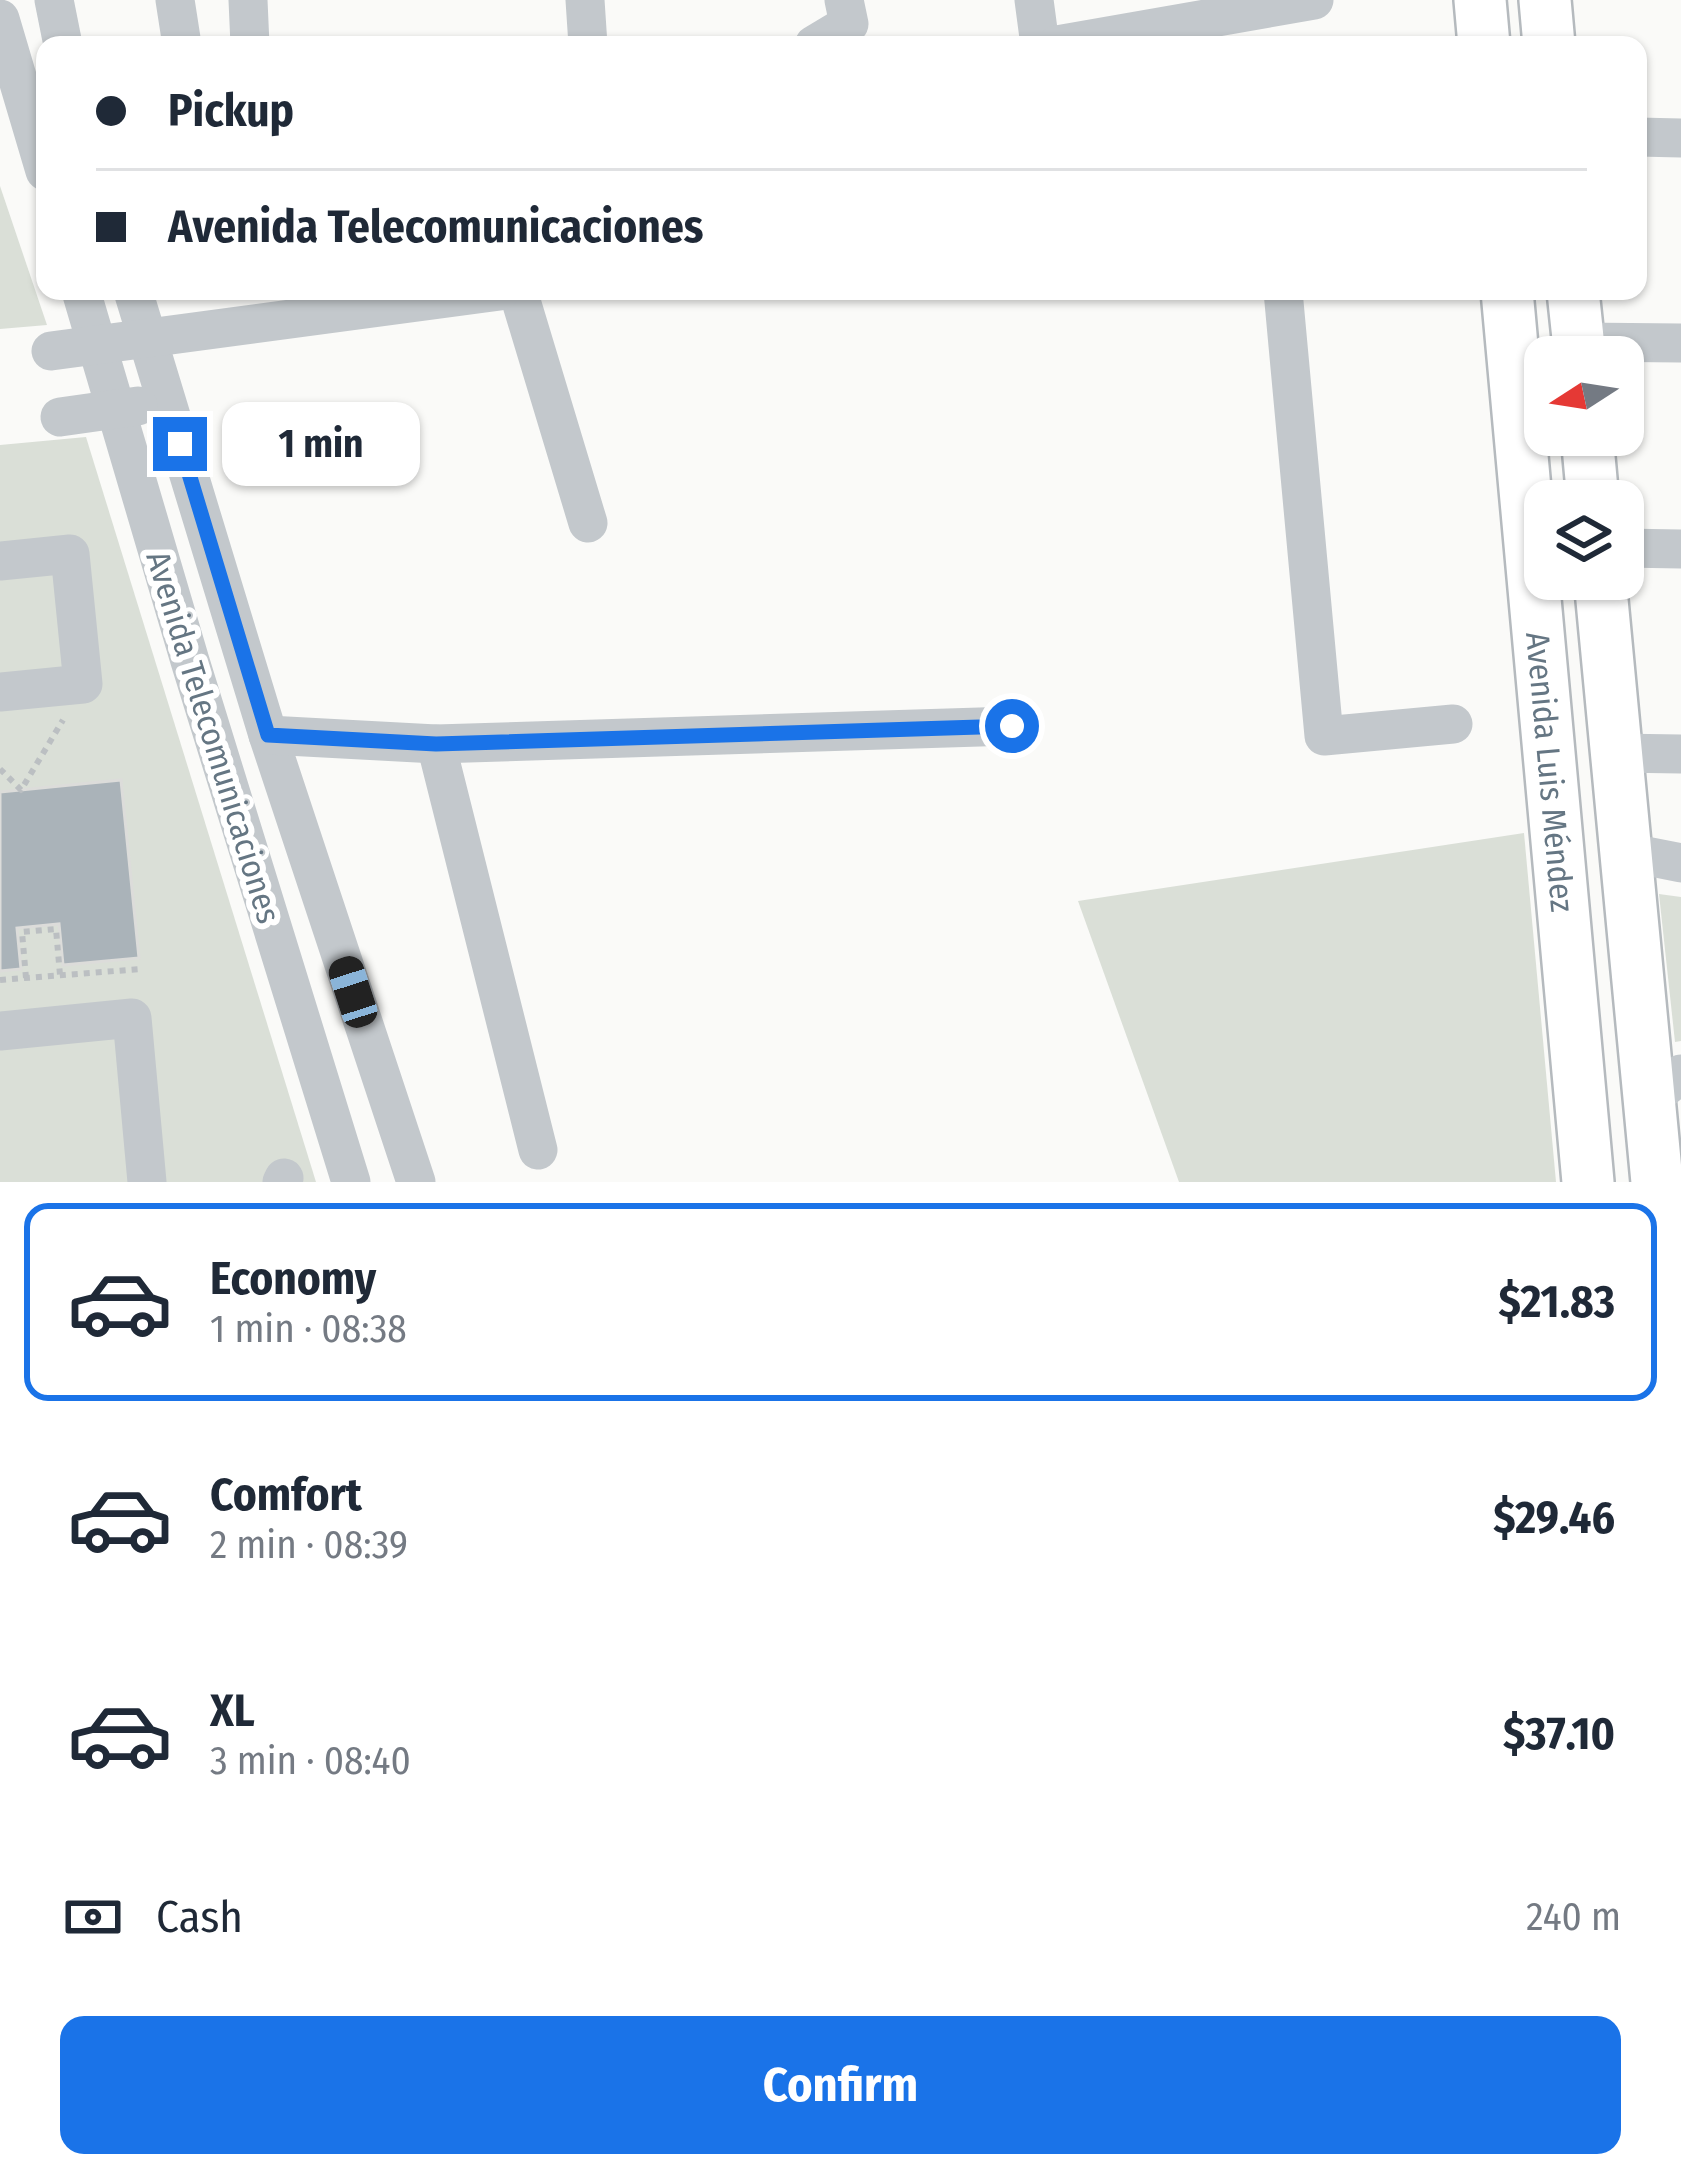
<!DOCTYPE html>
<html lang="en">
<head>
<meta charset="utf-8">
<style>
	body { margin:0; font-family:"Fira Sans Condensed",sans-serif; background:#f6f6f7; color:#1f2937; height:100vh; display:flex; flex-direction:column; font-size:45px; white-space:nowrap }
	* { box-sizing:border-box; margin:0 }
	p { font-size:39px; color:#747a83 }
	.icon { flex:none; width:66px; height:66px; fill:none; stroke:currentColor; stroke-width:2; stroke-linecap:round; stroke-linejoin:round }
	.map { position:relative; height:1182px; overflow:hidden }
	.side { display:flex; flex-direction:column; background:#fff; flex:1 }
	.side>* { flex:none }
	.guide { position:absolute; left:36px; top:36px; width:1611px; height:264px; border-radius:24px; box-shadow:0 3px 9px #0004; display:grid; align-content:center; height:264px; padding:0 60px; background:#fff }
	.needle { width:78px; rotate:258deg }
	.buttons { position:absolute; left:1524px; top:336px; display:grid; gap:24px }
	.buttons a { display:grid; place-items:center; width:120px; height:120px; border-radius:24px; background:#fff; box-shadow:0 3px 9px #0004; font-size:60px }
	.end { position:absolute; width:54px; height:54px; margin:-27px; border:15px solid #1a73e8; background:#fff; box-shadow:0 0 0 6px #fff }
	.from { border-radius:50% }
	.bubble { position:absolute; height:84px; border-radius:24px; background:#fff; box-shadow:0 3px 9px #0004; font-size:39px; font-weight:700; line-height:84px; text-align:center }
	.car { position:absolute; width:36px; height:72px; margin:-36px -18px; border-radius:15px; box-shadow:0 0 9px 3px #0007; background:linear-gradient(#222 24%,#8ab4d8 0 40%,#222 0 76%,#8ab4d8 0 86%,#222 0) }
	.guide b { display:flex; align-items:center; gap:42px; height:114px; font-size:45px }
	.guide b+b { border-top:3px solid #e0e1e3 }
	.guide i { width:30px; height:30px; background:#1f2937 }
	ul { padding:21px 0 0; list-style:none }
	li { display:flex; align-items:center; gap:36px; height:198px; margin:0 24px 18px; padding:0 36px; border:6px solid transparent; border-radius:24px }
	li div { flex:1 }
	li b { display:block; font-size:45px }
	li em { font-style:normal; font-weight:700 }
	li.selected { border-color:#1a73e8 }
	li>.icon { width:108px; height:108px; stroke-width:1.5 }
	.pay { display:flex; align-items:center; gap:30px; height:132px; padding:0 60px; font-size:45px }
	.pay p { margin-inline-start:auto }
	.button { display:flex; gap:24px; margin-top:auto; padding:24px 60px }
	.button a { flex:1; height:138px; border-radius:24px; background:#1a73e8; color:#fff; font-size:48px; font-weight:700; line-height:138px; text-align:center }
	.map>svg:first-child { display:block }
	.green { fill:#dadfd7 }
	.building { fill:#aab3b9; stroke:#dcdcda; stroke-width:3 }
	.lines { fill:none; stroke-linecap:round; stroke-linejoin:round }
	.major-casing { stroke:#b5babe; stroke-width:56 }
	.path { stroke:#bbbfc2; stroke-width:6; stroke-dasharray:6 6; stroke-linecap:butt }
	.minor { stroke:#c3c8cc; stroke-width:39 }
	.major { stroke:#fff; stroke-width:51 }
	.route { stroke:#1a73e8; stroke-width:15 }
	.labels { text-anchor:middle; stroke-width:12; stroke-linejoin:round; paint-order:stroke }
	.street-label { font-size:33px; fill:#657683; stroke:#fff }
</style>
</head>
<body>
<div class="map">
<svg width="1681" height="1182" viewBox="0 0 1681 1182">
	<rect width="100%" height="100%" fill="#fafaf8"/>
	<g class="green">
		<polygon points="0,186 47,325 0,329"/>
		<polygon points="86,437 316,1182 0,1182 0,445"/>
		<polygon points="1524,833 1556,1182 1179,1182 1078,901"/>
		<polygon points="1659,894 1681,897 1681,1041 1675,1042"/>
	</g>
	<polygon class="building" points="121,780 139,958 63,965 59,924 17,928 21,969 0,971 0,792"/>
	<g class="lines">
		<defs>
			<g id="major">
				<polyline points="1480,0 1484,45"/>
				<polyline points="1545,0 1549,45"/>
				<path id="s1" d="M1507,291l81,891"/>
				<polyline points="1573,291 1580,357"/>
				<polyline points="1587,435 1593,501"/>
				<polyline points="1600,579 1657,1182"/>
			</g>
		</defs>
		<use href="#major" class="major-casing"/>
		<g class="path">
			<polyline points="0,769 21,790 63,720"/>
			<polyline points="26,978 22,932 56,929 60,975"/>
			<polyline points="0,980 141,969"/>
		</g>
		<g class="minor">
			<polyline points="54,0 63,45"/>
			<polyline points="175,0 182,45"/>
			<polyline points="248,0 250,45"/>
			<polyline points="585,0 588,45"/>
			<polyline points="1034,0 1040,45"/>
			<polyline points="0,19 45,171"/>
			<polyline points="814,45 849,24 844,0"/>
			<polyline points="1057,45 1314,0"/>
			<polyline points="1638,137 1681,138"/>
			<polyline points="81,291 190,661 351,1182"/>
			<polyline points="133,291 268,735 416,1182"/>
			<polyline points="518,291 588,523"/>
			<polyline points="1283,291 1324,736 1453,724"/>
			<polyline points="1579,342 1681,343"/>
			<polyline points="51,351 500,291"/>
			<polyline points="60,417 138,406"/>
			<polyline points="1623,548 1681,549"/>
			<polyline points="0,561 70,554 83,684 0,692"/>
			<polyline points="268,735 436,744 1012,726"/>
			<polyline points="436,744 538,1150"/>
			<polyline points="1616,753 1681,754"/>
			<polyline points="1626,852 1681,863"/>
			<polyline points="0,1031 132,1018 147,1182"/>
			<polyline points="1648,1101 1681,1074"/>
			<polyline points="282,1182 284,1178"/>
		</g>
		<use href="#major" class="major"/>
	</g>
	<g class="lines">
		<polyline class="route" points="180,444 268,735 436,744 1012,726"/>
	</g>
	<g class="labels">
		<g class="street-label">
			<text transform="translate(214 737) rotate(73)" y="12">Avenida Telecomunicaciones</text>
			<text dy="12" stroke="none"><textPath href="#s1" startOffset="483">Avenida Luis Méndez</textPath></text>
		</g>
	</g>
</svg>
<div class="buttons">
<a><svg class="needle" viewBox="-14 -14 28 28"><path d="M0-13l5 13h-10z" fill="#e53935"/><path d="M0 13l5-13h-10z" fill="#747a83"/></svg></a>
<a><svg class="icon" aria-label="layers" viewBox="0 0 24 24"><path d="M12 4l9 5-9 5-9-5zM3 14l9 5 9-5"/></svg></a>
</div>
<i class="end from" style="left:1012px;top:726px"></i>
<i class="end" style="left:180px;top:444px"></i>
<div class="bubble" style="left:222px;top:402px;width:198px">1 min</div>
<i class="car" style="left:353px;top:992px;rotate:342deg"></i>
<div class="guide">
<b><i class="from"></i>Pickup</b>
<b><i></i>Avenida Telecomunicaciones</b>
</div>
</div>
<section class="side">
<ul>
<li class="selected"><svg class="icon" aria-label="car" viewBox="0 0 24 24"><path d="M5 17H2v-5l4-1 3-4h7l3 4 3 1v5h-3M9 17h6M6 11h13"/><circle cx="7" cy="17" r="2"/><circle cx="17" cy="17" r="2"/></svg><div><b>Economy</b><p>1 min · 08:38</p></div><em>$21.83</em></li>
<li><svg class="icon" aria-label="car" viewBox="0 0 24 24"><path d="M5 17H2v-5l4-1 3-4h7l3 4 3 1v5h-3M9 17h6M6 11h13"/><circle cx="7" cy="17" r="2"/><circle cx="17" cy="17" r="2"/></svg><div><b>Comfort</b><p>2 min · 08:39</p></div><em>$29.46</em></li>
<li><svg class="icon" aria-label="car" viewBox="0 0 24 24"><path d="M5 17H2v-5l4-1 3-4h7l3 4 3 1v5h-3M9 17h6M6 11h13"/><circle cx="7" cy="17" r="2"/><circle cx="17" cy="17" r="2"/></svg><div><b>XL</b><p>3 min · 08:40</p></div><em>$37.10</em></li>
</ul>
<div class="pay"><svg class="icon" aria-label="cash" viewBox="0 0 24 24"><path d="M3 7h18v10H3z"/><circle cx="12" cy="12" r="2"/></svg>Cash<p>240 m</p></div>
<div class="button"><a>Confirm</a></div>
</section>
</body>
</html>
